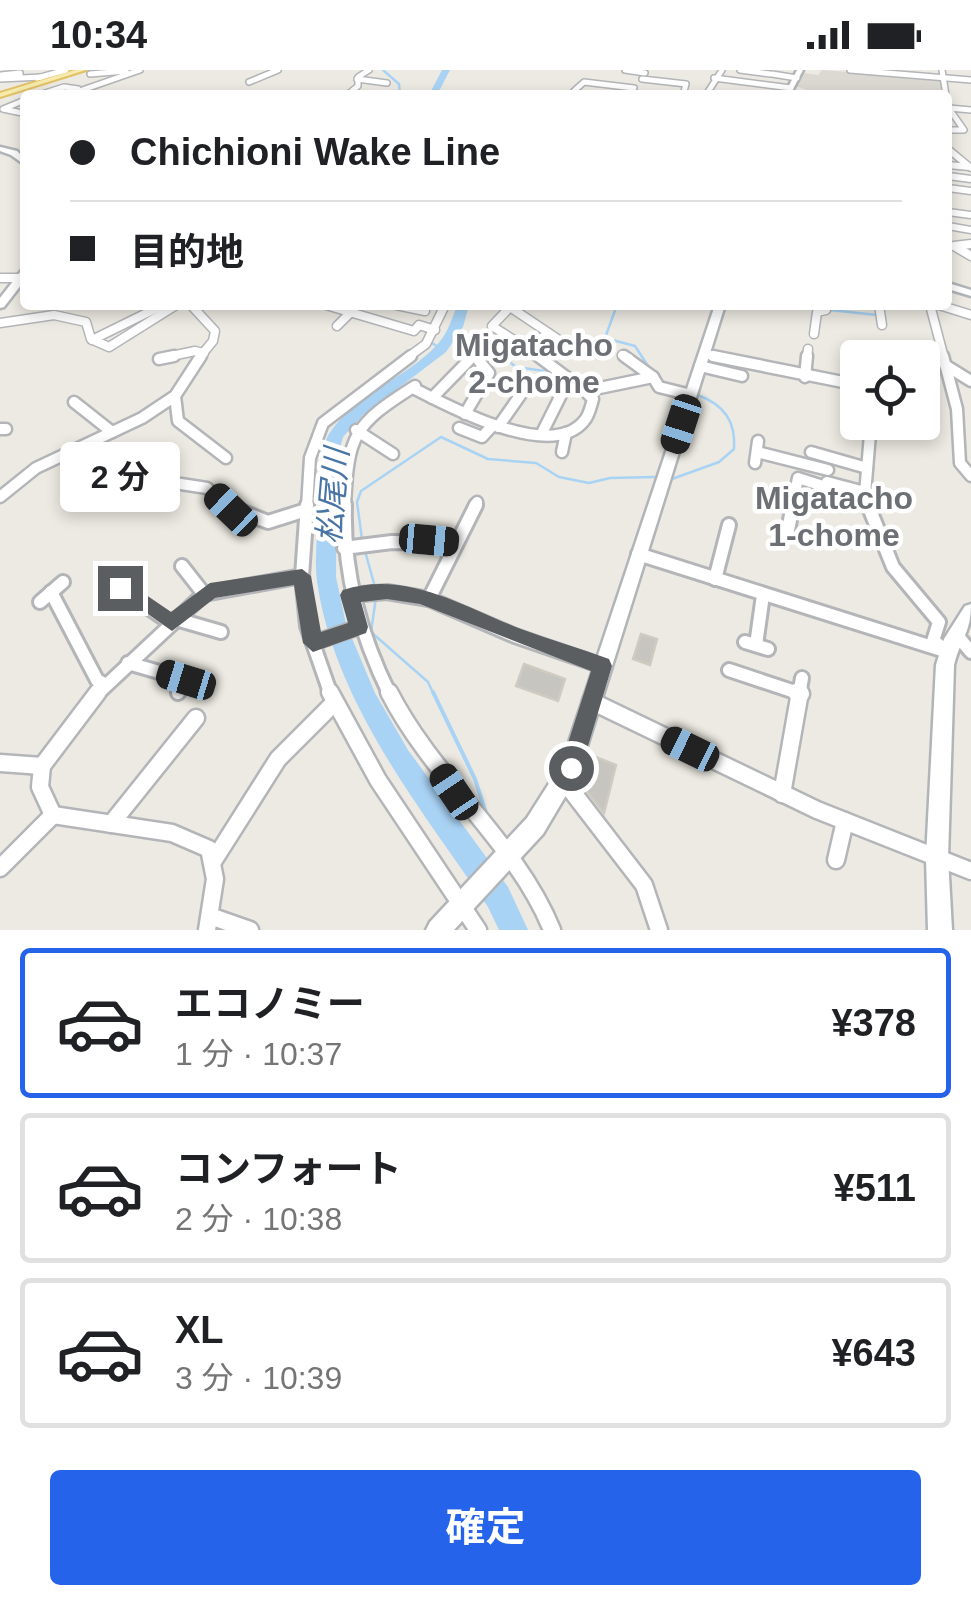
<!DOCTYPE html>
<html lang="ja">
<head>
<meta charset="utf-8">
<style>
	body { margin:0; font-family:Helvetica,"Noto Sans JP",sans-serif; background:#f2f2f2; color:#202124; height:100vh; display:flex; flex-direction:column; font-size:38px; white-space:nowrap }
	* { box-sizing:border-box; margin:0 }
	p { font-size:32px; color:#757577 }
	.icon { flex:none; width:55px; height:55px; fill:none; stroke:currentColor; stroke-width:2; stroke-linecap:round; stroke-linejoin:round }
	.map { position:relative; height:860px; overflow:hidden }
	.drawer { display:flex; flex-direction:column; background:#fff; flex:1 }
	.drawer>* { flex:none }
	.top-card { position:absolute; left:20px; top:20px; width:932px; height:220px; border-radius:10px; box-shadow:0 5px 15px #0003; display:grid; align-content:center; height:220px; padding:0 50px; background:#fff }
	.tools { position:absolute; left:840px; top:270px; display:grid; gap:20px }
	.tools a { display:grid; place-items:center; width:100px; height:100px; border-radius:10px; background:#fff; box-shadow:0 5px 15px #0003; font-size:50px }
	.end { position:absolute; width:45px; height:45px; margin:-22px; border:12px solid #5b5e61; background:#fff; box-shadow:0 0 0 5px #fff }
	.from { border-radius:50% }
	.bubble { position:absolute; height:70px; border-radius:10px; background:#fff; box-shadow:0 5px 15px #0003; font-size:32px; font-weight:700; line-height:70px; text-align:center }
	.car { position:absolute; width:30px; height:60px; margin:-30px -15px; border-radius:12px; box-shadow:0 0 8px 2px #0007; background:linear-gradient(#222 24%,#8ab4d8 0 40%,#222 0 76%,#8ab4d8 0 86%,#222 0) }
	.top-card b { display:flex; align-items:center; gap:35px; height:95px; font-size:38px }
	.top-card b+b { border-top:2px solid #e0e0e0 }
	.top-card i { width:25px; height:25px; background:#202124 }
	ul { padding:18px 0 0; list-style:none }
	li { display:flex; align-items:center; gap:30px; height:150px; margin:0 20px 15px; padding:0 30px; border:5px solid #e0e0e0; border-radius:10px }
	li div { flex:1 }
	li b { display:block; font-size:38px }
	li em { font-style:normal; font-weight:700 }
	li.active { border-color:#2563eb }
	li>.icon { width:90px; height:90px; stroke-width:1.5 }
	.button { display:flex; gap:20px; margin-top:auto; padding:20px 50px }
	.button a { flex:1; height:115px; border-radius:10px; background:#2563eb; color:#fff; font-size:40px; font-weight:700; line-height:115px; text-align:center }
	.status { display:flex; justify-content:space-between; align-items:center; height:70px; padding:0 50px; background:#fff; direction:ltr }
	.status svg { height:28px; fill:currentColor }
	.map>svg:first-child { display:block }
	.education { fill:#dbd9d1 }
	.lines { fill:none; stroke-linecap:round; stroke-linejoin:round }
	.stream-far1 { stroke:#a9d3f5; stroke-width:2.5 }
	.stream { stroke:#a9d3f5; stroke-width:4 }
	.river { fill:#a9d3f5; fill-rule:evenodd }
	.building { fill:#c7c5bf; stroke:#d0cbc1; stroke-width:2.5 }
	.street-far5-casing { stroke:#b3b5b8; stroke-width:8 }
	.street-far4-casing { stroke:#b3b5b8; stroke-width:9 }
	.street-far3-casing { stroke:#b3b5b8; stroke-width:11 }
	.street-far2-casing { stroke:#b3b5b8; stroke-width:15 }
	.street-far1-casing { stroke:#b3b5b8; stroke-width:18 }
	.street-casing { stroke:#b3b5b8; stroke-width:21 }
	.secondary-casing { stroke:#b2b5b8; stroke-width:5 }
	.primary-casing { stroke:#e2c065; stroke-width:4 }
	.street-far5 { stroke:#fff; stroke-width:5 }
	.street-far4 { stroke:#fff; stroke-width:6 }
	.street-far3 { stroke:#fff; stroke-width:8 }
	.street-far2 { stroke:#fff; stroke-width:10 }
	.street-far1 { stroke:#fff; stroke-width:12 }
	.street { stroke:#fff; stroke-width:16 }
	.secondary { fill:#fff; fill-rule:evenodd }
	.primary { fill:#f6ebad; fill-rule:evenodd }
	.route { fill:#5b5e61 }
	.labels { text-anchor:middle; stroke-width:9; stroke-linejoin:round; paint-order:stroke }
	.neighbourhood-label { font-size:32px; font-weight:bold; fill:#6c6f73; stroke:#fff }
	.water-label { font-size:32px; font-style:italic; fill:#4875a6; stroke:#fff }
</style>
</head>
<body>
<div class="status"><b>10:34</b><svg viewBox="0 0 49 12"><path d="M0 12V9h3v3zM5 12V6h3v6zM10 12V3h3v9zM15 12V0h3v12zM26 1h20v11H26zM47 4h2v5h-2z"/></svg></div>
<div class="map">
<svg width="971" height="860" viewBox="0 0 971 860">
	<rect width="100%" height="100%" fill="#eceae2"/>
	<polygon class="education" points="822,0 941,9 941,25 809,25 810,21 795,16 803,3 818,5"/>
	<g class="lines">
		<g class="stream-far1">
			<polyline points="383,0 399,14 400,25"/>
			<polyline points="617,235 605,268 635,276 650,299"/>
			<polyline points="830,240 877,245"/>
			<polyline points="475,264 516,297 552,302"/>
			<polyline points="432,273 441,279"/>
			<path d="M672,409l47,-17 15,-13c2,-28 -10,-44 -36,-54"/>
			<polyline points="362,469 357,432 361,421 441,367 488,389 536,393 559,407 589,413 610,408 654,407"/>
			<polyline points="365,481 375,517"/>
			<polyline points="376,527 371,562 428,612 434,625"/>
		</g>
		<polyline class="stream" points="433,622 475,709 486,743"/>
		<g class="river">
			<polygon points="442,0 450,0 437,25 429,25"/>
			<path d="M457,235h12l-6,22 -17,25 -83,63 -20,22 -6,22 -1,118 10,47 29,69 33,57 100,137 20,43h-29l-11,-23c-67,-98 -154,-205 -171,-326 -3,-24 1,-52 2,-76 1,-23 -2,-54 12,-74 26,-38 75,-53 106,-86 10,-11 15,-25 20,-40z"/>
		</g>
	</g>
	<g class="building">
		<polygon points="641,564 657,569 650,595 633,589"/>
		<polygon points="524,594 565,609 558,631 516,616"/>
		<polygon points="588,684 616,695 604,743 579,711"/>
	</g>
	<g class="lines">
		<defs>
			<g id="street-far5">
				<polyline points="625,0 645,3"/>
				<polyline points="740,0 770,4"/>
				<polyline points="850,0 971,10"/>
				<polyline points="942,0 946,25"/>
				<polyline points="90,4 126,1"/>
				<polyline points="772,4 797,8"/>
				<polyline points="20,7 20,3 1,5 0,9 42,7"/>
				<polyline points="37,8 66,0"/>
				<polyline points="714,8 791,18"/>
				<polyline points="357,9 387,13"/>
				<polyline points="642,9 686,14 683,25"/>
				<polyline points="249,12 278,0"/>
				<polyline points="574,21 584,12 634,18"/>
				<polyline points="83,22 106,25"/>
				<polyline points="39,25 64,17 78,19"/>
				<polyline points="68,25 140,0"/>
				<polyline points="347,25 358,16 358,7 369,0"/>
				<polyline points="706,25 722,0"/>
				<polyline points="948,37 964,60 948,60"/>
				<polyline points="949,38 971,40"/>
				<polyline points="22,43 3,39 25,30"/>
			</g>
			<g id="street-far4">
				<polyline points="948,79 971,98"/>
				<polyline points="948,95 970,97"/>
				<polyline points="948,106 971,109"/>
				<polyline points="948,118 971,121"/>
				<polyline points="948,142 971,145"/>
				<polyline points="948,156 971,160"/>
			</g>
			<g id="street-far3">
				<polyline points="971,174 954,176 971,186"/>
				<polyline points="0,208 21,208"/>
				<polyline points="191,235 215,261 213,271 199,288"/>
				<polyline points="326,235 414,261 419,255 435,260"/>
				<polyline points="396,235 425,241"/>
				<polyline points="512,235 492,256 542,288"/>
				<polyline points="879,235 882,255"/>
				<polyline points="930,235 944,288"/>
				<polyline points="939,235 971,245"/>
				<polyline points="510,237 577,282"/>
				<polyline points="0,253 54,245 86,252 91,269 109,277 176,235"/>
				<polyline points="337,256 352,241"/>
				<polyline points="814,264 817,242 826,240 828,235"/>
				<polyline points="92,270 163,235"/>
				<polyline points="518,277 548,265"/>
				<polyline points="468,278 477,288"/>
				<polyline points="704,284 725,288"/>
				<polyline points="622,285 629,288"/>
				<polyline points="162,288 195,281 204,283"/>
				<polyline points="407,288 426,274 445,235"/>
				<polyline points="471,288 474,285"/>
				<polyline points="807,288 808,279"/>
			</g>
			<g id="street-far2">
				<polyline points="538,286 585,321 653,307 659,317 691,325"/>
				<polyline points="624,286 653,307"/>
				<polyline points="713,286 858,315"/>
				<polyline points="943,286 957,339 960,393 971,406"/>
				<polyline points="159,289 174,286"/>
				<polyline points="945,295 971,311"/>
				<polyline points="700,296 742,306"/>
				<polyline points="805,307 807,286"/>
				<path d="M413,318c35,18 138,74 171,33 5,-5 7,-15 9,-22l-8,-8"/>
				<polyline points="175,326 178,351 226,388"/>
				<polyline points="432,328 473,286"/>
				<polyline points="74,332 112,362"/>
				<polyline points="465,344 489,303 475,286"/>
				<polyline points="498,357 526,317 565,317"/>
				<polyline points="459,358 482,367 493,355"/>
				<polyline points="0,359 6,359"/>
				<polyline points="356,360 393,384"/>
				<polyline points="542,363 567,313"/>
				<polyline points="562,382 566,363"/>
				<polyline points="757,382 828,400"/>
				<polyline points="811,382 867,398"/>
				<polyline points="755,393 758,371"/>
				<polyline points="155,410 207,418 228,437"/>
				<polyline points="0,427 36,398 142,348 175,326 201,286"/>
				<polyline points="307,437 310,388 323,353 411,286"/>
				<path d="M345,437c3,-72 8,-82 70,-121"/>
				<polyline points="474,437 477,432"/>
				<polyline points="792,437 798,408 826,417 827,412 865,422"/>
				<polyline points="869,437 865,424 871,352"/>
			</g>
			<g id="street-far1">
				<polyline points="225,435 268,452 306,440"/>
				<polyline points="307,435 302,506 307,556 331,625"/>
				<path d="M345,435c-2,68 15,129 45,190"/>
				<polyline points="476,435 429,529 515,566 602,596"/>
				<polyline points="868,435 893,497 939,552 933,571 940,576"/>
				<polyline points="787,465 793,435"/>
				<polyline points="344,478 392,472 456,473"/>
				<polyline points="638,484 948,582"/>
				<polyline points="182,496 204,524"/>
				<polyline points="715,509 729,455"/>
				<polyline points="120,518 171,553"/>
				<polyline points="51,522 97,610 104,614"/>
				<polyline points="350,525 387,522 429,529"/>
				<polyline points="40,532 63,512"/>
				<polyline points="176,549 221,562"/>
				<polyline points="956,564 971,582"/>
				<polyline points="745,572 768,579"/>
				<polyline points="313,573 359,557"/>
				<polyline points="756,575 763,525"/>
				<polyline points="128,593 204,615"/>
				<polyline points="729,600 801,624"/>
				<polyline points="178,623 186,610"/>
				<polyline points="96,625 204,524 302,506"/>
				<polyline points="799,625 802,608"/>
			</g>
			<g id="street">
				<polyline points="330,622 378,710 478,860"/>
				<path d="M389,622c45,88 128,151 163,238"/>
				<polyline points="796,622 801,624"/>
				<polyline points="591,631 817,740 971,801"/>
				<polyline points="0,693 42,696"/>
				<polyline points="564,711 644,815 659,860"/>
				<polyline points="782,724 800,622"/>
				<polyline points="53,745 40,717 42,696 98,622"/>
				<polyline points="53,745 172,763 209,779 215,809 207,860"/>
				<polyline points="111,754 196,648"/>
				<polyline points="214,790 278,689 334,633"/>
				<polyline points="836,790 845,751"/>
				<polyline points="0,798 53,745"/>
				<polyline points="210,846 250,860"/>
			</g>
			<g id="secondary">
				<polygon points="797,0 803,0 790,25 784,25"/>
				<polygon points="0,77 17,81 25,89 25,95 11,85 0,81"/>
				<polygon points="25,200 25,210 4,237 0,238 0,228 21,201"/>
				<polygon points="948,213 971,220 971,226 948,219"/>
				<polygon points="715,235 725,235 578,705 543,764 454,860 426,860 430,852 527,748 562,693"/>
				<path d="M971,534c0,29 -10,34 -17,61l-6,193 4,72h-24l-2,-72 10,-193 8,-26 21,-33z"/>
			</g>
			<polygon id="primary" points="75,0 86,0 0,27 0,23"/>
		</defs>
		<use href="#street-far5" class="street-far5-casing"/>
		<use href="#street-far4" class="street-far4-casing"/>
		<use href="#street-far3" class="street-far3-casing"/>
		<use href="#street-far2" class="street-far2-casing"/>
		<use href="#street-far1" class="street-far1-casing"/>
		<use href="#street" class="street-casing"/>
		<use href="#secondary" class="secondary-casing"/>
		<use href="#primary" class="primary-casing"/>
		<use href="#street-far5" class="street-far5"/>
		<use href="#street-far4" class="street-far4"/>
		<use href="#street-far3" class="street-far3"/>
		<use href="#street-far2" class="street-far2"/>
		<use href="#street-far1" class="street-far1"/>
		<use href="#street" class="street"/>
		<use href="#secondary" class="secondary"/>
		<use href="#primary" class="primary"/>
	</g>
	<path class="route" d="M302,499l9,7 10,56 27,-9 -8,-28 3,-5c63,-21 121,17 178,39 29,11 59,19 88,30l3,7 -33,110 -8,3 -8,-3 -3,-8 31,-97 -171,-67 -33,-5 -26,3 7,25 -2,6 -53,19 -10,-9 -9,-58 -79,13 -43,33 -61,-43 9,-8 7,2 44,30 39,-29z"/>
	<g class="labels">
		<g class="neighbourhood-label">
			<text x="534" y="286">Migatacho<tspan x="534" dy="37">2-chome</tspan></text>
			<text x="834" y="439">Migatacho<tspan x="834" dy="37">1-chome</tspan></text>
		</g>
		<g class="water-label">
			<text transform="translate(333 426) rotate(-85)" y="11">松尾川</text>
		</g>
	</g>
</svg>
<div class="tools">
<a><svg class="icon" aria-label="locate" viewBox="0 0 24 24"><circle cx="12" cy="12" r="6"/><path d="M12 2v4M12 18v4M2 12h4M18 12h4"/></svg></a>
</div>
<i class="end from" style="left:571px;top:698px"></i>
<i class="end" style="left:120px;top:518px"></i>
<div class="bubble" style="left:60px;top:372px;width:120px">2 分</div>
<i class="car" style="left:681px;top:354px;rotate:198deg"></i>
<i class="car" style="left:231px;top:440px;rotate:314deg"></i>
<i class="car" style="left:429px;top:470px;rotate:95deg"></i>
<i class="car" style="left:186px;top:610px;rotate:287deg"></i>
<i class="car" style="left:690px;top:679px;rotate:296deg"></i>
<i class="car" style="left:454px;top:722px;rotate:326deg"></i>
<div class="top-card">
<b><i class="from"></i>Chichioni Wake Line</b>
<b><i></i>目的地</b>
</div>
</div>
<section class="drawer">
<ul>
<li class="active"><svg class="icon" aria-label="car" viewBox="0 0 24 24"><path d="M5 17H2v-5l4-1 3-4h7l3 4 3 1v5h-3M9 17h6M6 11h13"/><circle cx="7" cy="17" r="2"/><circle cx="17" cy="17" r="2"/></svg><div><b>エコノミー</b><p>1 分 · 10:37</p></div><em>¥378</em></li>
<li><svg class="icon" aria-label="car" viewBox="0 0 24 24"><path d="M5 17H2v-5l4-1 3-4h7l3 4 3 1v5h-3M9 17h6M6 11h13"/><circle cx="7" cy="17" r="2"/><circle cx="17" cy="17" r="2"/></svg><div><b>コンフォート</b><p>2 分 · 10:38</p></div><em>¥511</em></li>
<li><svg class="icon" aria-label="car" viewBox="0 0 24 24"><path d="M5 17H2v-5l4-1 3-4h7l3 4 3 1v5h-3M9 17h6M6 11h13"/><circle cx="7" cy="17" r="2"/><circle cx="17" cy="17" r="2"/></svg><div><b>XL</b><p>3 分 · 10:39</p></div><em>¥643</em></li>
</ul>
<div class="button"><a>確定</a></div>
</section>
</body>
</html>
